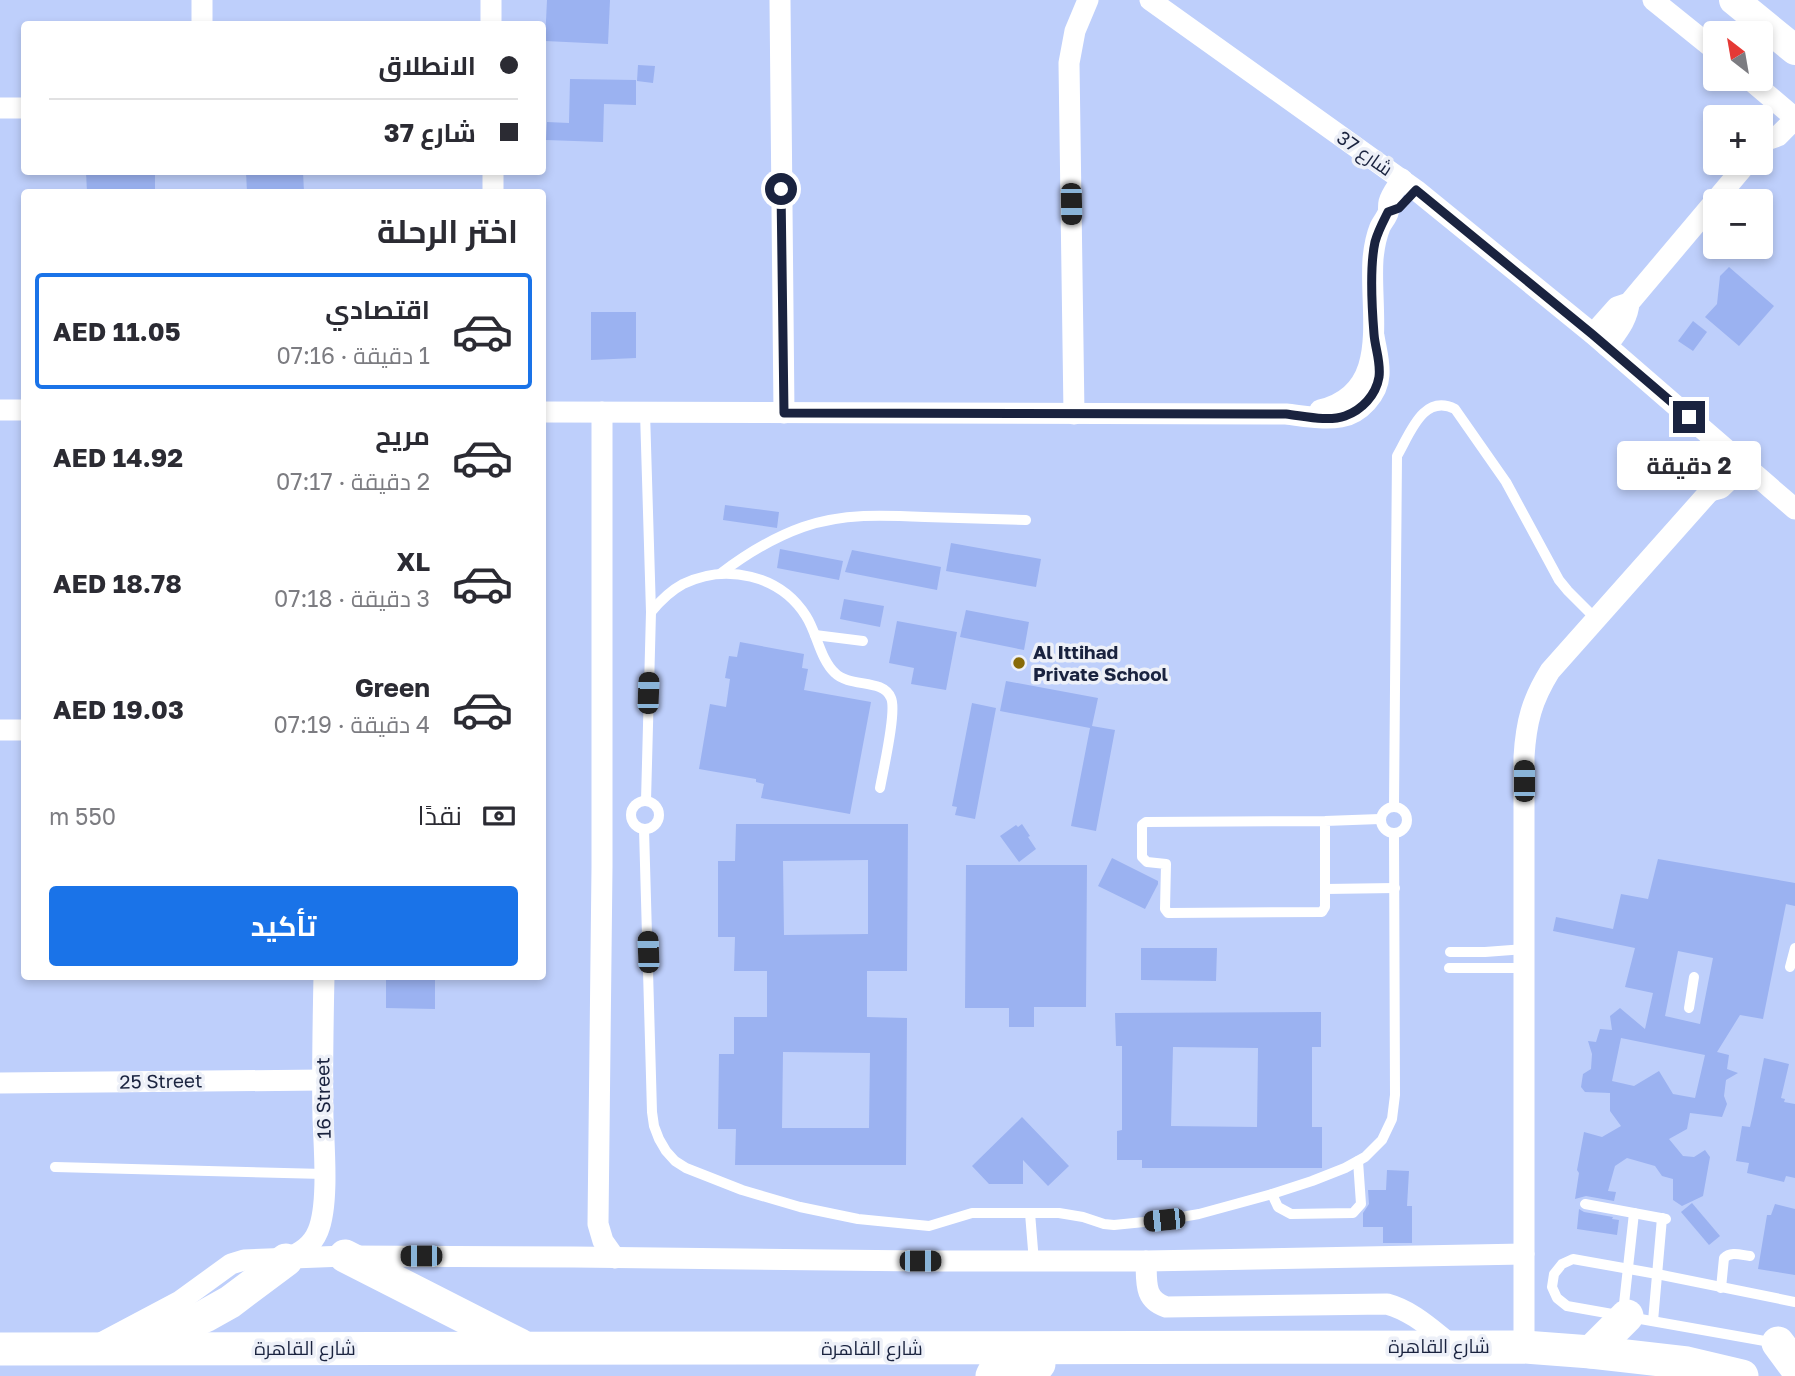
<!DOCTYPE html>
<html lang="ar">
<head>
<meta charset="utf-8">
<style>
	body { margin:0; font-family:"Golos Text",Cairo,sans-serif; background:#f7f7f7; color:#2b2b33; direction:rtl; height:100vh; display:flex; flex-direction:column; font-size:26px; white-space:nowrap }
	* { box-sizing:border-box; margin:0 }
	p { font-size:23px; color:#7c7c81 }
	.icon { flex:none; width:38px; height:38px; fill:none; stroke:currentColor; stroke-width:2; stroke-linecap:round; stroke-linejoin:round }
	.map { position:relative; flex:1; overflow:hidden; direction:ltr }
	.drawer { position:absolute; left:21px; top:189px; width:525px; height:791px; display:flex; flex-direction:column; background:#fff; border-radius:7px; box-shadow:0 4px 10px #0003; direction:rtl }
	.drawer>* { flex:none }
	.top-card { position:absolute; left:21px; top:21px; width:525px; height:154px; border-radius:7px; box-shadow:0 4px 10px #0003; direction:rtl; display:grid; align-content:center; height:154px; padding:0 28px; background:#fff }
	.needle { width:46px; rotate:329deg }
	.fabs { position:absolute; left:1703px; top:21px; display:grid; gap:14px }
	.fabs a { display:grid; place-items:center; width:70px; height:70px; border-radius:7px; background:#fff; box-shadow:0 4px 10px #0003; font-size:35px }
	.end { position:absolute; width:32px; height:32px; margin:-16px; border:9px solid #1a233f; background:#fff; box-shadow:0 0 0 4px #fff }
	.from { border-radius:50% }
	.bubble { position:absolute; height:49px; border-radius:7px; background:#fff; box-shadow:0 4px 10px #0003; font-size:23px; font-weight:700; line-height:49px; text-align:center; direction:rtl }
	.car { position:absolute; width:21px; height:42px; margin:-21px -10px; border-radius:9px; box-shadow:0 0 5px 2px #0007; background:linear-gradient(#222 24%,#8ab4d8 0 40%,#222 0 76%,#8ab4d8 0 86%,#222 0) }
	.top-card b { display:flex; align-items:center; gap:24px; height:66px; font-size:26px }
	.top-card b+b { border-top:2px solid #e1e1e2 }
	.top-card i { width:18px; height:18px; background:#2b2b33 }
	ul { padding:0; list-style:none }
	li { display:flex; align-items:center; gap:21px; height:116px; margin:0 14px 10px; padding:0 14px; border:4px solid transparent; border-radius:7px }
	li div { flex:1 }
	li b { display:block; font-size:26px }
	li em { font-style:normal; font-weight:700 }
	li.selected { border-color:#1a73e8 }
	li>.icon { width:63px; height:63px; stroke-width:1.5 }
	h2 { padding:0 28px; font-size:32px; line-height:84px }
	.pay { display:flex; align-items:center; gap:18px; height:77px; padding:0 28px; font-size:26px }
	.pay p { margin-inline-start:auto }
	.action { display:flex; gap:14px; margin-top:auto; padding:14px 28px }
	.action a { flex:1; height:80px; border-radius:7px; background:#1a73e8; color:#fff; font-size:28px; font-weight:700; line-height:80px; text-align:center }
	.map>svg:first-child { display:block }
	.building { fill:#9bb2f1; fill-rule:evenodd }
	.lines { fill:none; stroke-linecap:round; stroke-linejoin:round }
	.service { stroke:#fff; stroke-width:10 }
	.minor { stroke:#fff; stroke-width:21 }
	.secondary { stroke:#fff; stroke-width:30 }
	.primary { stroke:#fff; stroke-width:33 }
	.route { stroke:#1a233f; stroke-width:9 }
	.poi-dot { fill:#886a07; stroke:#edf0f8; stroke-width:2.5 }
	.labels { text-anchor:middle; stroke-width:7; stroke-linejoin:round; paint-order:stroke }
	.street-label { font-size:19px; fill:#1a233f; stroke:#edf0f8 }
	.poi-label { font-size:19px; font-weight:bold; fill:#1a233f; stroke:#edf0f8; text-anchor:start }
</style>
</head>
<body>
<div class="map">
<svg width="1795" height="1376" viewBox="0 0 1795 1376">
	<rect width="100%" height="100%" fill="#becffb"/>
	<g class="building">
		<polygon points="547,0 610,0 608,44 545,41"/>
		<polygon points="638,65 655,66 653,83 637,81"/>
		<polygon points="570,79 636,80 636,105 604,104 603,142 546,140 547,122 569,123"/>
		<polygon points="86,172 155,172 155,192 87,192"/>
		<polygon points="246,172 303,172 304,192 247,192"/>
		<polygon points="1729,267 1774,306 1739,346 1705,317 1717,304 1720,276"/>
		<polygon points="591,312 636,312 636,358 591,360"/>
		<polygon points="1693,321 1707,332 1693,351 1678,341"/>
		<polygon points="725,505 779,512 777,528 723,520"/>
		<polygon points="951,543 1041,559 1036,587 946,571"/>
		<polygon points="780,549 843,561 839,580 777,568"/>
		<polygon points="852,550 941,567 937,590 845,572"/>
		<polygon points="844,599 884,606 880,627 840,619"/>
		<polygon points="966,610 1029,622 1024,650 960,637"/>
		<polygon points="897,621 957,632 946,690 911,684 914,668 889,663"/>
		<polygon points="740,642 804,654 802,668 808,669 804,690 871,702 850,814 761,798 764,784 756,782 756,779 699,769 710,704 726,707 730,679 725,678 729,656 737,657"/>
		<polygon points="1006,681 1098,698 1092,726 1115,730 1096,831 1071,826 1090,728 1000,711"/>
		<polygon points="972,703 996,708 975,819 955,815 957,807 952,806"/>
		<path d="M736,824h172l-1,147h-40v46l40,1 -1,147h-171l1,-36h-18l1,-75h15v-37h33v-46h-33l1,-34h-17v-76h17zM868,860v74l-84,1 -1,-74zM783,1052l87,1 -1,75h-87z"/>
		<polygon points="1022,824 1030,836 1028,837 1036,849 1019,862 1000,836 1016,825 1018,827"/>
		<polygon points="1112,858 1158,881 1158,884 1145,909 1098,886"/>
		<path d="M1658,859l137,24v23l-9,-2 -23,115 -23,-4 -23,37 12,3 -2,14 11,4 -12,7 -2,16 3,8 -5,13 -32,-4 -3,16 -18,10 14,17 11,1 11,-7 5,7 -7,39 -21,10 -9,-6v-21l-11,-3 -7,-10 -28,-8 -12,8 -7,25 8,1 -2,9 -28,-5 -11,3 4,-26 -2,-3 7,-38 18,5 19,-11 -11,-15v-18l-25,-1 -4,-5 2,-13 8,-5 1,-15 -4,-13 8,1 4,-13 12,1 -2,-14 10,-8 25,21 8,-36 -28,-6 10,-39 -82,-17 3,-14 57,12 8,-35 27,5zM1678,951l35,7 -13,66 -35,-8zM1621,1038l84,17 -10,43 -22,-4 -14,-23 -25,15 -22,-5z"/>
		<polygon points="966,865 1087,865 1086,1007 1034,1007 1034,1027 1009,1027 1009,1008 965,1008"/>
		<polygon points="1141,948 1217,948 1216,981 1141,980"/>
		<polygon points="386,976 435,976 435,1009 386,1008"/>
		<path d="M1321,1012v35h-9v80h10v41h-180v-8h-25v-29l5,-1v-84h-6l-1,-33zM1173,1047l85,1 -1,79 -86,-1z"/>
		<polygon points="1764,1058 1789,1064 1781,1098 1785,1099 1784,1102 1795,1104 1795,1178 1786,1176 1784,1182 1747,1173 1749,1163 1736,1161 1742,1126 1750,1127 1753,1114"/>
		<polygon points="1022,1117 1069,1166 1048,1186 1023,1160 1023,1184 989,1184 972,1166"/>
		<polygon points="1387,1170 1409,1171 1407,1206 1412,1206 1412,1243 1383,1243 1383,1227 1363,1227 1363,1213 1369,1204 1368,1190 1386,1190"/>
		<polygon points="1692,1203 1720,1236 1709,1245 1681,1212"/>
		<polygon points="1775,1204 1795,1209 1795,1275 1758,1269 1767,1215 1771,1215"/>
		<polygon points="1579,1209 1584,1212 1613,1217 1612,1219 1619,1220 1617,1235 1577,1229"/>
	</g>
	<g class="lines">
		<g class="service">
			<polyline points="645,412 651,612 646,801"/>
			<path d="M720,574c26,-20 52,-36 83,-47 40,-14 81,-12 122,-10 33,1 67,2 101,3"/>
			<path d="M651,612c9,-11 19,-21 32,-28 43,-21 97,-9 123,32 11,17 14,43 29,57 15,15 48,5 56,25 6,13 -8,73 -11,90"/>
			<polyline points="815,635 863,641"/>
			<circle cx="645" cy="815" r="14"/>
			<path d="M1394,806l3,-350c13,-22 26,-63 58,-47l51,73 53,98 9,11 28,28"/>
			<circle cx="1394" cy="820" r="13"/>
			<polyline points="1325,821 1325,907 1322,912 1168,913 1165,909 1166,864 1147,862 1142,857 1142,825 1146,822 1325,821 1380,819"/>
			<polyline points="644,829 652,1112 654,1126 659,1139 666,1151 675,1161 686,1168 742,1190 800,1207 858,1219 929,1226 972,1213 1059,1213 1083,1217 1104,1224 1114,1225 1164,1220 1199,1214 1272,1194 1312,1181 1345,1168 1365,1157 1382,1140 1392,1119 1395,1095 1394,833"/>
			<polyline points="1325,889 1395,888"/>
			<polyline points="1450,952 1485,952 1525,949"/>
			<polyline points="1790,967 1795,948"/>
			<polyline points="1449,968 1525,968"/>
			<polyline points="1689,1008 1694,977"/>
			<polyline points="55,1167 324,1174"/>
			<polyline points="1272,1194 1278,1207 1291,1214 1353,1213 1361,1204 1358,1161"/>
			<polyline points="1585,1204 1666,1219"/>
			<polyline points="1030,1213 1034,1262"/>
			<path d="M1721,1288l3,-30c7,-7 17,-3 26,-2"/>
			<polyline points="1623,1313 1634,1213"/>
			<polyline points="1653,1321 1662,1218"/>
			<polyline points="1776,1343 1567,1306 1557,1298 1552,1287 1554,1274 1562,1264 1573,1259 1657,1274 1795,1302"/>
		</g>
		<g class="minor">
			<polyline points="202,0 202,24"/>
			<polyline points="491,0 491,24"/>
			<polyline points="780,0 784,413"/>
			<polyline points="1150,0 1416,190 1593,334 1795,509"/>
			<polyline points="1653,0 1715,50"/>
			<polyline points="1749,79 1795,118"/>
			<polyline points="0,108 24,108"/>
			<polyline points="1760,147 1767,140 1778,136 1795,119"/>
			<polyline points="493,172 493,192"/>
			<polyline points="1593,334 1617,307 1629,303 1747,163"/>
			<path d="M1607,346c9,-13 21,-26 22,-43"/>
			<polyline points="0,410 24,410"/>
			<path d="M1320,410c73,-17 49,-97 53,-151 1,-11 3,-22 7,-32 2,-4 6,-9 8,-14 1,-3 0,-7 1,-11 2,-8 9,-16 13,-23"/>
			<path d="M542,412l744,2c18,2 37,6 55,3 19,-3 37,-23 38,-42 1,-13 -3,-26 -5,-39"/>
			<polyline points="602,412 602,867 598,1224 603,1241 615,1258"/>
			<polyline points="1074,414 1069,63 1075,31 1088,0"/>
			<polyline points="1710,491 1721,488 1745,465"/>
			<polyline points="0,730 24,730"/>
			<polyline points="0,1083 322,1080"/>
			<path d="M287,1259c14,-7 25,-13 31,-28 11,-26 6,-84 5,-113 -1,-47 0,-94 1,-142"/>
			<path d="M1146,1261c1,20 -3,38 20,46l221,-3c26,7 45,26 66,42"/>
			<polyline points="97,1345 180,1301 231,1264 244,1260 345,1256 574,1257 921,1261 1146,1261 1524,1254"/>
			<path d="M1524,1347v-590c2,-35 8,-57 26,-86l160,-180 5,-16 16,-22"/>
		</g>
		<polyline class="secondary" points="1734,0 1795,50"/>
		<g class="primary">
			<polyline points="345,1256 520,1345"/>
			<polyline points="148,1342 205,1316 230,1302 286,1260"/>
			<polyline points="1778,1343 1795,1366"/>
			<polyline points="0,1349 1524,1347 1591,1352 1687,1363 1742,1376"/>
			<polyline points="1591,1352 1627,1316"/>
			<polyline points="992,1376 994,1372 1001,1366 1039,1364"/>
		</g>
	</g>
	<g class="lines">
		<path class="route" d="M781,189l3,224 502,1c18,2 42,8 59,2 17,-6 31,-21 34,-39 2,-15 -4,-29 -5,-43 -2,-25 -4,-69 1,-92 3,-11 8,-20 13,-30l11,-4 17,-18 176,144 97,83"/>
	</g>
	<circle class="poi-dot" cx="1019" cy="663" r="7"/>
	<g class="labels">
		<g class="street-label">
			<text transform="translate(1365 153) rotate(35)" y="7">شارع 37</text>
			<text transform="translate(161 1081) rotate(-1)" y="7">25 Street</text>
			<text transform="translate(323 1098) rotate(-91)" y="7">16 Street</text>
			<text x="1439" y="1353">شارع القاهرة</text>
			<text x="305" y="1355">شارع القاهرة</text>
			<text x="872" y="1355">شارع القاهرة</text>
		</g>
		<g class="poi-label">
			<text x="1033" y="659">Al Ittihad<tspan x="1033" dy="22">Private School</tspan></text>
		</g>
	</g>
</svg>
<div class="fabs">
<a><svg class="needle" viewBox="-14 -14 28 28"><path d="M0-13l5 13h-10z" fill="#e53935"/><path d="M0 13l5-13h-10z" fill="#7c7c81"/></svg></a>
<a>+</a>
<a>−</a>
</div>
<i class="end from" style="left:781px;top:189px"></i>
<i class="end" style="left:1689px;top:417px"></i>
<div class="bubble" style="left:1617px;top:441px;width:144px">2 دقيقة</div>
<i class="car" style="left:1071px;top:204px;rotate:179deg"></i>
<i class="car" style="left:648px;top:693px;rotate:2deg"></i>
<i class="car" style="left:1524px;top:781px;rotate:0deg"></i>
<i class="car" style="left:648px;top:952px;rotate:358deg"></i>
<i class="car" style="left:1164px;top:1220px;rotate:264deg"></i>
<i class="car" style="left:421px;top:1256px;rotate:270deg"></i>
<i class="car" style="left:920px;top:1261px;rotate:90deg"></i>
<div class="top-card">
<b><i class="from"></i>الانطلاق</b>
<b><i></i>شارع 37</b>
</div>
<section class="drawer">
<h2>اختر الرحلة</h2>
<ul>
<li class="selected"><svg class="icon" aria-label="car" viewBox="0 0 24 24"><path d="M5 17H2v-5l4-1 3-4h7l3 4 3 1v5h-3M9 17h6M6 11h13"/><circle cx="7" cy="17" r="2"/><circle cx="17" cy="17" r="2"/></svg><div><b>اقتصادي</b><p>1 دقيقة · 07:16</p></div><em>AED 11.05</em></li>
<li><svg class="icon" aria-label="car" viewBox="0 0 24 24"><path d="M5 17H2v-5l4-1 3-4h7l3 4 3 1v5h-3M9 17h6M6 11h13"/><circle cx="7" cy="17" r="2"/><circle cx="17" cy="17" r="2"/></svg><div><b>مريح</b><p>2 دقيقة · 07:17</p></div><em>AED 14.92</em></li>
<li><svg class="icon" aria-label="car" viewBox="0 0 24 24"><path d="M5 17H2v-5l4-1 3-4h7l3 4 3 1v5h-3M9 17h6M6 11h13"/><circle cx="7" cy="17" r="2"/><circle cx="17" cy="17" r="2"/></svg><div><b>XL</b><p>3 دقيقة · 07:18</p></div><em>AED 18.78</em></li>
<li><svg class="icon" aria-label="car" viewBox="0 0 24 24"><path d="M5 17H2v-5l4-1 3-4h7l3 4 3 1v5h-3M9 17h6M6 11h13"/><circle cx="7" cy="17" r="2"/><circle cx="17" cy="17" r="2"/></svg><div><b>Green</b><p>4 دقيقة · 07:19</p></div><em>AED 19.03</em></li>
</ul>
<div class="pay"><svg class="icon" aria-label="cash" viewBox="0 0 24 24"><path d="M3 7h18v10H3z"/><circle cx="12" cy="12" r="2"/></svg>نقدًا<p>550 m</p></div>
<div class="action"><a>تأكيد</a></div>
</section>
</div>
</body>
</html>
